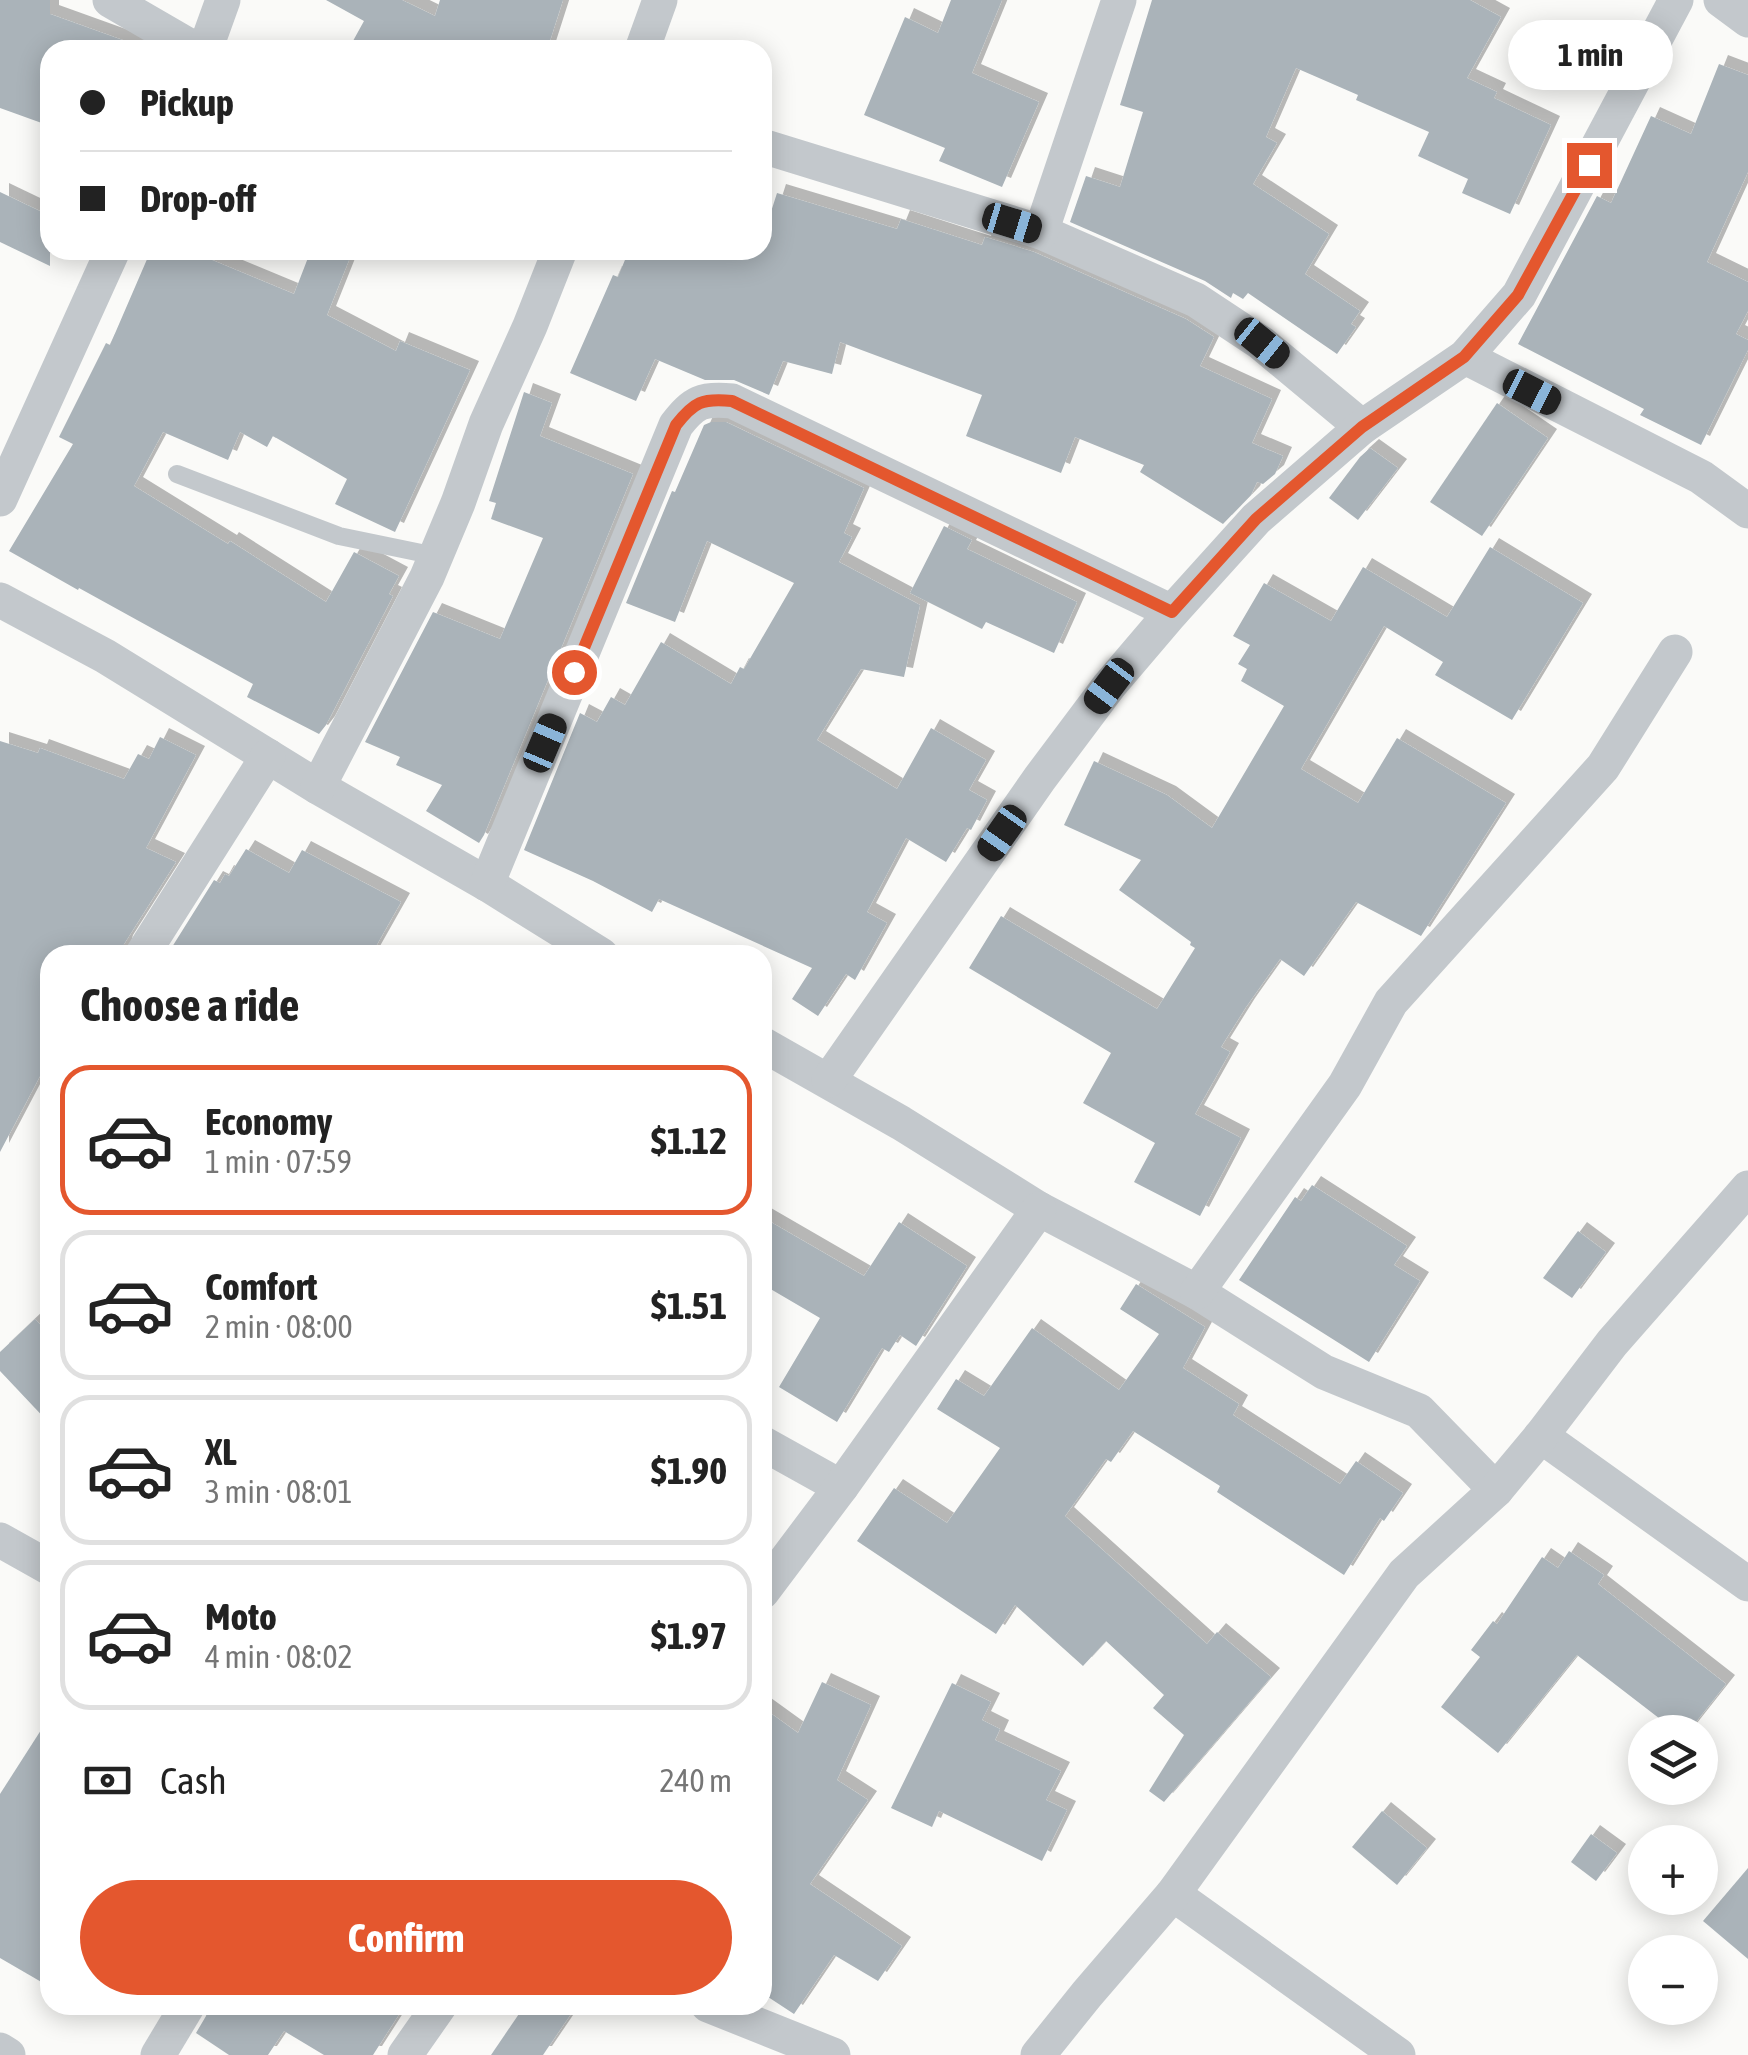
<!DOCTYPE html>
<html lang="en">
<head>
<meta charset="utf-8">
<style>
	body { margin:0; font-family:"Asap Condensed",sans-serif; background:#f6f6f6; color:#222; height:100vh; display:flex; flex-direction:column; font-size:38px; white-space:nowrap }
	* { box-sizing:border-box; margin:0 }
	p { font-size:32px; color:#767676 }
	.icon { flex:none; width:55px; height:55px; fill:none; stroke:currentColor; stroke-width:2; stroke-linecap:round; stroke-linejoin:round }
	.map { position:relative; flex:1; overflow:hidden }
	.sheet { position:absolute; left:40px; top:945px; width:732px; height:1070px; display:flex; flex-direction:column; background:#fff; border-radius:30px; box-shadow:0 5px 25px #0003 }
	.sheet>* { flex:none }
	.guide { position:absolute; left:40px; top:40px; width:732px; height:220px; border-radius:30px; box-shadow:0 5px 25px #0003; display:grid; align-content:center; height:220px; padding:0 40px; background:#fff }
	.controls { position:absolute; left:1628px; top:1715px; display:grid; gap:20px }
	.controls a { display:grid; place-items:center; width:90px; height:90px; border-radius:50%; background:#fff; box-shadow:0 5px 25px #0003; font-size:50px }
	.end { position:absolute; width:45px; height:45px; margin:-22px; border:12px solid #e4572e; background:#fff; box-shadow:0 0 0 5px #fff }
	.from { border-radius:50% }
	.bubble { position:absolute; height:70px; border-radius:35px; background:#fff; box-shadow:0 5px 25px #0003; font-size:32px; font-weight:700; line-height:70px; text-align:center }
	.car { position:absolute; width:30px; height:60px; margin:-30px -15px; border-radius:12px; box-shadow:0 0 8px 2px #0007; background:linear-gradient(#222 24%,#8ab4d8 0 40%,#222 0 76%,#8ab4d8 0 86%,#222 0) }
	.guide b { display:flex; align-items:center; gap:35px; height:95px; font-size:38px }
	.guide b+b { border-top:2px solid #e0e0e0 }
	.guide i { width:25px; height:25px; background:#222 }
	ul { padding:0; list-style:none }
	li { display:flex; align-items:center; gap:30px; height:150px; margin:0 20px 15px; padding:0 20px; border:5px solid #e0e0e0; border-radius:30px }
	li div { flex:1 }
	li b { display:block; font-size:38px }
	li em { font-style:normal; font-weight:700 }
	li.selected { border-color:#e4572e }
	li>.icon { width:90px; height:90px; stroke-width:1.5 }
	h2 { padding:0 40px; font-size:45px; line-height:120px }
	.pay { display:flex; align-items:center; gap:25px; height:110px; padding:0 40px; font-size:38px }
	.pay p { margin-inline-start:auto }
	.action { display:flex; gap:20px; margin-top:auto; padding:20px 40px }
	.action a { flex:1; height:115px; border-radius:60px; background:#e4572e; color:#fff; font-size:40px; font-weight:700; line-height:115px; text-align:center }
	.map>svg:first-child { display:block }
	.building { fill:#aab3b9; filter:url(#shadow) }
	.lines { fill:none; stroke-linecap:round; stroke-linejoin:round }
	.lane { stroke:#c3c8cc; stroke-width:18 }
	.street { stroke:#c3c8cc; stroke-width:35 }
	.route { stroke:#e4572e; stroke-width:12 }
</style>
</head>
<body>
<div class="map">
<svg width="1748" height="2055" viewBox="0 0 1748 2055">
	<defs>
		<filter id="shadow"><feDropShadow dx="9" dy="-9" stdDeviation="0" flood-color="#0004"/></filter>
	</defs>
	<rect width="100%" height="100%" fill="#fafaf8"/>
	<g class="building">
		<polygon points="0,0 50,0 50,14 139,46 138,50 50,50 50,126 0,108"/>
		<polygon points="326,0 402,0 435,16 440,0 563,0 547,50 348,50 364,21"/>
		<polygon points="951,0 1002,0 972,73 1039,102 1002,187 939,161 945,148 864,115 905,17 938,33"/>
		<polygon points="1152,0 1470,0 1501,17 1467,78 1497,92 1494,98 1551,125 1510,214 1462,193 1468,179 1418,156 1429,132 1356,100 1358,95 1296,68 1266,137 1277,143 1253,184 1329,234 1305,274 1360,311 1351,324 1356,327 1337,354 1248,293 1243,299 1233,293 1231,298 1205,281 1070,222 1086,176 1120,187 1143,112 1120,105"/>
		<polygon points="1719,64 1748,75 1748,172 1707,262 1748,282 1748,311 1736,334 1748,340 1748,350 1701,445 1640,415 1644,409 1518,344 1597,196 1611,203 1651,116 1691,134"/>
		<polygon points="0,192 50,216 50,266 0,242"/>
		<polygon points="777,193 897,229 901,219 982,245 985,237 1034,252 1186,319 1214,337 1200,366 1272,399 1252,443 1283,456 1275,474 1263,484 1257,482 1251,495 1223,524 1140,472 1144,465 1075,437 1061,473 966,436 982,395 840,342 832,374 783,361 769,395 734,380 705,380 655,359 636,401 570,373 613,275 618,277 629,250 762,250 762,240"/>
		<polygon points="151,250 188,250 294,294 311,250 353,250 327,315 396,351 400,341 470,370 395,532 335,504 347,479 273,436 267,447 240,432 228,460 163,432 134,486 228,544 230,541 326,602 354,552 399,576 389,594 393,596 326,725 319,734 247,697 253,684 79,588 78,590 9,551 73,444 59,437 106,343 110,345"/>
		<polygon points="524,392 552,403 540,436 633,474 484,835 479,843 426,811 442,785 396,765 400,757 365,742 433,612 500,639 543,538 491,519 496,503 489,501"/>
		<polygon points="1497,403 1548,438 1482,536 1430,502"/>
		<polygon points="711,422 726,422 864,488 844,533 852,537 839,562 920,605 904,677 861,669 817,740 897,789 931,728 986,760 969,790 987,800 971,830 967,828 946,862 906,838 867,912 887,923 855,980 846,974 818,1016 792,999 812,968 659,899 652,912 593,881 524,850 580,713 597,722 611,697 625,705 661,642 731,684 740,667 744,669 794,583 707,541 675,622 626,603 672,491 675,492 704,425"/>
		<polygon points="1370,448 1398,468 1358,520 1329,498 1360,457"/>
		<polygon points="944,526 972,540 967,549 1077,602 1054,653 986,622 982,629 910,593"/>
		<polygon points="1490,547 1583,603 1512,720 1435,675 1443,662 1384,626 1301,769 1358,803 1397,738 1506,803 1421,936 1356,902 1304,976 1280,959 1246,1007 1221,1047 1230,1052 1195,1114 1241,1138 1200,1216 1134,1182 1155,1143 1083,1103 1111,1053 969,968 1001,916 1157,1009 1195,948 1190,945 1191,942 1119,890 1141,860 1064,825 1094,761 1167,795 1212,828 1284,706 1241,681 1247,669 1238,664 1250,645 1233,636 1264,583 1331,621 1363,567 1447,617"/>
		<polygon points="160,737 196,755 146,848 176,862 124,944 121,955 50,955 50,1057 0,1152 0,741 38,753 40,748 124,779 138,754 149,759"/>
		<polygon points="246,849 289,873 302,850 401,902 371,955 167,955 214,880 220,883 225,874 229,876"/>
		<polygon points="1312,1185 1407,1246 1394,1265 1420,1281 1369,1362 1239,1280 1295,1197 1301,1201"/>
		<polygon points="762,1217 864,1276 899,1222 967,1266 916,1346 900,1335 889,1352 882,1348 837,1422 779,1387 820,1318 762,1284"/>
		<polygon points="1578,1231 1606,1252 1572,1298 1543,1278"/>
		<polygon points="1136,1284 1205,1327 1183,1368 1239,1404 1233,1415 1340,1484 1356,1461 1403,1493 1384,1521 1380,1518 1344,1575 1217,1492 1220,1486 1133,1431 1111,1462 1106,1459 1065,1516 1207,1644 1217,1632 1271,1677 1164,1802 1149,1791 1184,1735 1153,1708 1164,1695 1106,1641 1083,1666 1015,1605 996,1634 857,1541 894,1488 947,1523 1000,1448 937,1409 956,1379 984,1396 1032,1328 1119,1390 1159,1334 1120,1309"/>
		<polygon points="35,1319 50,1335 50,1424 0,1371 0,1352"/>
		<polygon points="1569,1551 1604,1575 1598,1584 1726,1684 1688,1732 1677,1732 1577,1655 1498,1753 1441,1707 1480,1657 1471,1650 1493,1621 1497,1624 1542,1557 1558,1568"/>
		<polygon points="822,1682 871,1705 837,1780 868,1800 810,1884 902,1946 878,1981 834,1955 794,2014 762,1993 762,1707 798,1733"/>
		<polygon points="952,1683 991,1702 982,1720 1000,1729 995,1740 1061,1771 1046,1800 1067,1810 1042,1861 939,1811 932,1827 891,1808"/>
		<polygon points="50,1716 50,1987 0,1958 0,1794"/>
		<polygon points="1382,1811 1427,1848 1397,1885 1352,1847"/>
		<polygon points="1591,1834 1617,1853 1596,1881 1571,1862"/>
		<polygon points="1748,1868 1748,1959 1703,1921"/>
		<polygon points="209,2005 405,2005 373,2055 324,2055 284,2031 268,2055 229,2055 196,2033 206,2016"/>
		<polygon points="525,2005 577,2005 543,2055 491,2055"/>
	</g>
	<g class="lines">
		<polyline class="lane" points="177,474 339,536 436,556"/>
		<g class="street">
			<polyline points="110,0 196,50"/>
			<polyline points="1721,0 1748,20"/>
			<polyline points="205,50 223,0"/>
			<polyline points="642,50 660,0"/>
			<polyline points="762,146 1041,232 1196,300 1261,343 1362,427"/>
			<polyline points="1041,232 1119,0"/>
			<polyline points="1465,357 1701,477 1748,511"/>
			<polyline points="0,499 113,250"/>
			<polyline points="0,600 105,656 318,787 487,884 601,955"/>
			<polyline points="318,787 427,577 458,503 486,424 530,326 560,250"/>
			<path d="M487,884l189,-459c18,-23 26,-27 56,-24l440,211"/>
			<polyline points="142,955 268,756"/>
			<polyline points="762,1044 901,1123 1039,1209 1197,1292 1324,1372 1419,1411 1496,1490"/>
			<polyline points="829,1080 1040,778 1109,686 1172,612 1256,519 1362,427 1465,357 1519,295 1676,0"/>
			<polyline points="1197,1292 1345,1085 1391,1002 1603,767 1675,652"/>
			<polyline points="1541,1436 1748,1584"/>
			<polyline points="762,1443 841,1487"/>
			<polyline points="0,1540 50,1568"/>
			<polyline points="762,1592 841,1487 1039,1209"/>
			<polyline points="1173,1894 1398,2055"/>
			<polyline points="708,2005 833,2055"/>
			<polyline points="0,2050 8,2055"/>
			<polyline points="158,2055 188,2005"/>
			<polyline points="405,2055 440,2005"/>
			<polyline points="1038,2055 1087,1994 1173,1894 1404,1574 1496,1490 1541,1436 1612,1343 1748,1188"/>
		</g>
	</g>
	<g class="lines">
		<path class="route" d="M574,672l102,-247c18,-23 26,-27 56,-24l440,211 84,-93 106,-92 102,-70 54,-62 71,-130"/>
	</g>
</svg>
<div class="controls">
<a><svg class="icon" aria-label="layers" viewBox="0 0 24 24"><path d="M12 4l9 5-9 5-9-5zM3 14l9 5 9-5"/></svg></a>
<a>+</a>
<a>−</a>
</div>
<i class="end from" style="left:574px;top:672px"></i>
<i class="end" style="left:1589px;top:165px"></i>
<div class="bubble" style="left:1508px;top:20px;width:165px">1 min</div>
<i class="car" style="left:1012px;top:223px;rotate:107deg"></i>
<i class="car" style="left:1262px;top:343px;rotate:129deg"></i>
<i class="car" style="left:1532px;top:392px;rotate:117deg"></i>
<i class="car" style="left:1109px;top:686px;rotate:217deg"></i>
<i class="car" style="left:545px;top:743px;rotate:23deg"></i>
<i class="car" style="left:1002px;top:833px;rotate:215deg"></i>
<div class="guide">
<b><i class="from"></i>Pickup</b>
<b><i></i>Drop-off</b>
</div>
<section class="sheet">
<h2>Choose a ride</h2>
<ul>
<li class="selected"><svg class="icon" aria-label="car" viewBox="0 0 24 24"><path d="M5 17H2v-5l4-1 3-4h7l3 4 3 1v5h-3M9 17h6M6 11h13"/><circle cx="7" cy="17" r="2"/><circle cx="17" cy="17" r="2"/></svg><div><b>Economy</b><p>1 min · 07:59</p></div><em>$1.12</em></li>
<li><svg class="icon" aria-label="car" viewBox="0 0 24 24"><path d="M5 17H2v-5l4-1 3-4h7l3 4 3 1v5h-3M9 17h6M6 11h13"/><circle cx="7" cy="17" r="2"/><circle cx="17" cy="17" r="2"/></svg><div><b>Comfort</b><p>2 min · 08:00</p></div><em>$1.51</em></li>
<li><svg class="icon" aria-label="car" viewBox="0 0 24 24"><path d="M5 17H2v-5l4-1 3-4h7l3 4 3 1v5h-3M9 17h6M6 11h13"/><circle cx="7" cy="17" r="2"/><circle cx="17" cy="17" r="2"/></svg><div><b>XL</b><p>3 min · 08:01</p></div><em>$1.90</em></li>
<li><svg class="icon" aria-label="car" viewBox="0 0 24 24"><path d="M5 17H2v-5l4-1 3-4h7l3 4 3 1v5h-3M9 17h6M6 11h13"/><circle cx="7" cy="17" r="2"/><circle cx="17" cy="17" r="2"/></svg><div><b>Moto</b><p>4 min · 08:02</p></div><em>$1.97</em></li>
</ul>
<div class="pay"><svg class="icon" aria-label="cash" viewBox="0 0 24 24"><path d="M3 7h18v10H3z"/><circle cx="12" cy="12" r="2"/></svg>Cash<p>240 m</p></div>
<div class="action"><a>Confirm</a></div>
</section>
</div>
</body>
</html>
